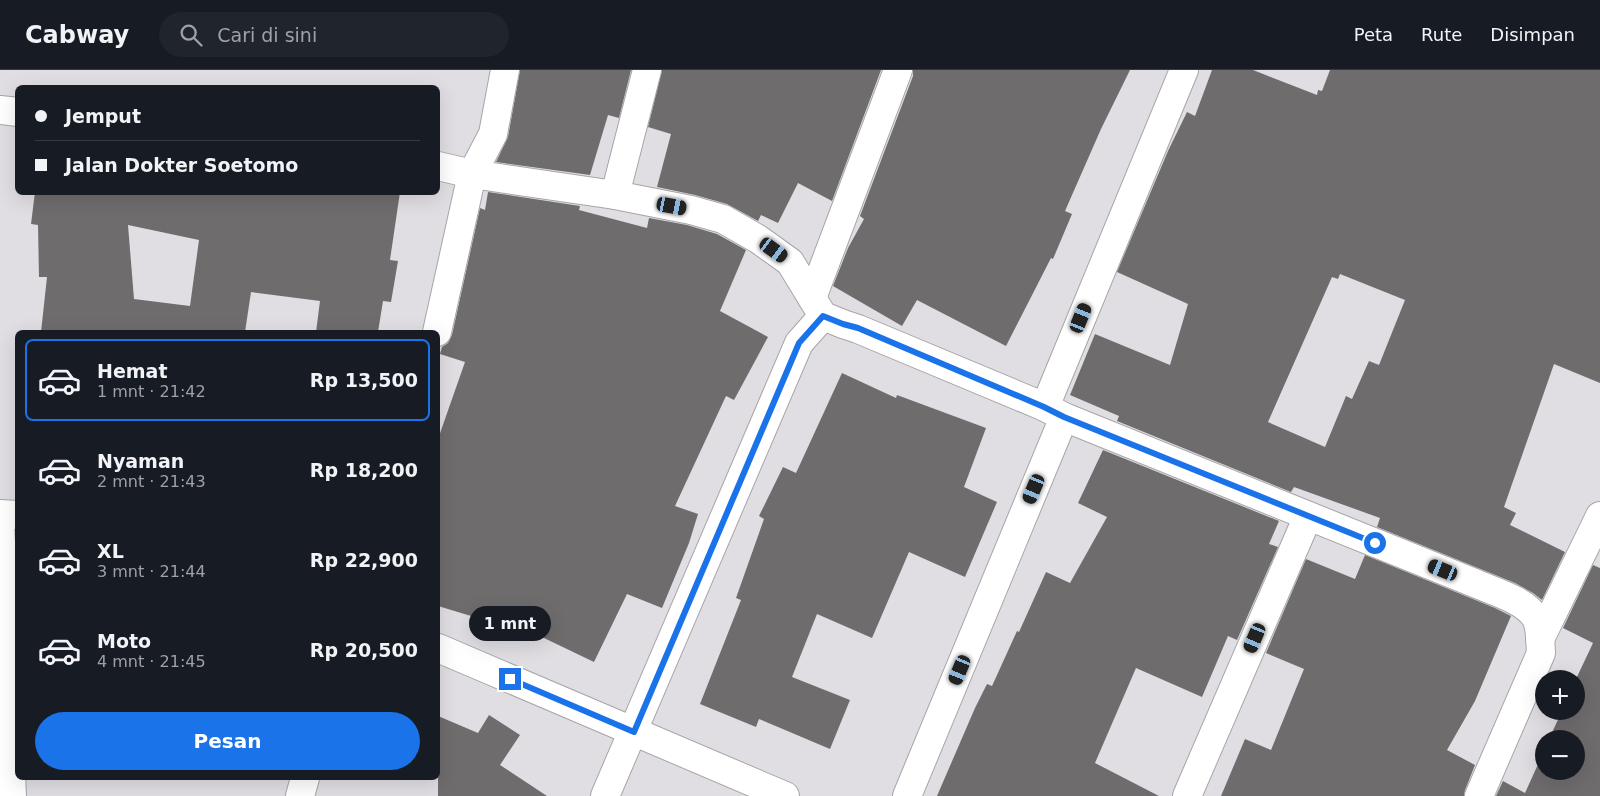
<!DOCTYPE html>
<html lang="id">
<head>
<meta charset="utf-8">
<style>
	body { margin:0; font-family:"DejaVu Sans",sans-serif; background:#20242c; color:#f1f3f6; height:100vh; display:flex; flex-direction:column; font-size:19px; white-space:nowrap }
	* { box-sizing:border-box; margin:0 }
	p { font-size:16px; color:#9ea1a6 }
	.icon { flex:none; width:28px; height:28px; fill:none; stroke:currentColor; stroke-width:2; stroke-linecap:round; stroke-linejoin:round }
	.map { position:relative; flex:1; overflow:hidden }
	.details { position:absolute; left:15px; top:260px; width:425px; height:450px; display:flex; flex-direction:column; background:#171b24; border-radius:8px; box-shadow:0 5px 20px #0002 }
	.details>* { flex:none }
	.banner { position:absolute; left:15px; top:15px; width:425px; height:110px; border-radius:8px; box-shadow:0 5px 20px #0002; display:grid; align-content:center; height:110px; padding:0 20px; background:#171b24 }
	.buttons { position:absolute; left:1535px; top:600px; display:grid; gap:10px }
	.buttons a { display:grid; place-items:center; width:50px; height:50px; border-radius:50%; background:#171b24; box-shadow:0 5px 20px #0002; font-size:25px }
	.end { position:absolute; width:22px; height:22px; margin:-11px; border:6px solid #1a73e8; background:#fff; box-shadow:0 0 0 2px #fff }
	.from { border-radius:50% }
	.bubble { position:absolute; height:35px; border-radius:18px; background:#171b24; box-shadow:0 5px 20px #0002; font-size:16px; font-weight:800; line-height:35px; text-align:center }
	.car { position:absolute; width:15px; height:30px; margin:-15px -8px; border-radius:6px; box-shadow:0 0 4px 1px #0007; background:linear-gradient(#222 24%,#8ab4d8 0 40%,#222 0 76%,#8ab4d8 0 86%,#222 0) }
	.banner b { display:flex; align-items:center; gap:18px; height:48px; font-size:19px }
	.banner b+b { border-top:1px solid #363941 }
	.banner i { width:12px; height:12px; background:#f1f3f6 }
	ul { padding:9px 0 0; list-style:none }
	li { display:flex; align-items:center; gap:15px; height:82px; margin:0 10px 8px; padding:0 10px; border:2px solid transparent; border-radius:8px }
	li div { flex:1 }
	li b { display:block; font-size:19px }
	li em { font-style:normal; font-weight:800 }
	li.active { border-color:#1a73e8 }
	li>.icon { width:45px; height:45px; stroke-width:1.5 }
	.cta { display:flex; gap:10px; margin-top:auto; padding:10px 20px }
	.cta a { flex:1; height:58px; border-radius:30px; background:#1a73e8; color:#fff; font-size:20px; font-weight:800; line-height:58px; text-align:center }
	header { display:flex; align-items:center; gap:30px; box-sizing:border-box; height:70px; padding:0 25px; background:#171b24; border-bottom:1px solid #363941 }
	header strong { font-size:24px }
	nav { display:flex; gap:28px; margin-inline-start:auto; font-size:18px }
	.search { width:350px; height:45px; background:#20242c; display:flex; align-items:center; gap:12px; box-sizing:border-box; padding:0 18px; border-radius:28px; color:#9ea1a6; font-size:19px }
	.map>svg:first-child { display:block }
	.building { fill:#6f6c6e; fill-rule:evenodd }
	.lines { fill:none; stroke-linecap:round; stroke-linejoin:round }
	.street-casing { stroke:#a6a5a8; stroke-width:30 }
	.secondary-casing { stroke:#a6a5a8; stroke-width:30 }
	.highway-casing { stroke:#a6a5a8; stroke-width:30 }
	.street { stroke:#fff; stroke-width:28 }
	.secondary { stroke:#fff; stroke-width:28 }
	.highway { stroke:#fff; stroke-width:28 }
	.route { stroke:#1a73e8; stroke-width:6 }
</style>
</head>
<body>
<header>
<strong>Cabway</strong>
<div class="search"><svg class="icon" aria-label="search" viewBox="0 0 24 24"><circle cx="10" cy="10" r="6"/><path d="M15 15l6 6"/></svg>Cari di sini</div>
<nav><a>Peta</a><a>Rute</a><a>Disimpan</a></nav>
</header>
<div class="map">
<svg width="1600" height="726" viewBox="0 0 1600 726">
	<rect width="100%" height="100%" fill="#e0dee2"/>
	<g class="building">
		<polygon points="520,0 631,0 619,48 608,45 590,105 496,92 508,67"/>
		<polygon points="662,0 881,0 832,131 798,113 778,153 761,145 758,151 727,134 695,125 657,117 671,64 648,57"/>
		<polygon points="913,0 1130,0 1101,59 1065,141 1072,144 1053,189 1051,188 1006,276 917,230 902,256 833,216 848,178 864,149 860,146 913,6"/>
		<path d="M1212,0h41l64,25 1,-5 4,1 8,-21h270v313l-46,-19 -50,143 12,6 -6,12 55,27 -23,48 -9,-7 -18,-10 -138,-56 3,-9 -86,-31 -3,5 -174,-71 2,-5 -49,-21 25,-61 75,31 18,-61 -71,-32 51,-121 19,-39 8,4zM1340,204l65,26 -26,65 -10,-4 -17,38 -6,-3 -21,51 -57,-25 64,-145 6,2z"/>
		<path d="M35,122h365l-10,68 8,1 -7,41 -8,-1 -5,31h-62l4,-31 -69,-9 -6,40h-204l6,-55h-8l-1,-52 -7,-1zM128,155l71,15 -9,66 -56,-7z"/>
		<polygon points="488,122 580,136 579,140 647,158 649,148 687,155 717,164 746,180 720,241 768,267 734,330 726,326 675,436 698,444 689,473 662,538 627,524 594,592 544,568 438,536 438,369 465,292 440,284 442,277 448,273 452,265 480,138 485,140"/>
		<polygon points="842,303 896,328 897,325 986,358 964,417 997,432 965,507 909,482 872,568 817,544 792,607 850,630 830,679 759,649 756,657 700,634 741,530 736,528 764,449 759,446 783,397 796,403"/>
		<polygon points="1103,380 1279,451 1269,474 1278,477 1237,570 1228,566 1202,627 1136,598 1095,693 1159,726 937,726 975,638 987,614 992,616 1017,561 1019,562 1046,502 1070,513 1107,447 1078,433"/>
		<polygon points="1365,485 1495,538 1511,546 1475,631 1447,680 1475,695 1465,720 1464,726 1221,726 1245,669 1271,680 1304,599 1266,583 1306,489 1355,509"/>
		<polygon points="1593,495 1600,498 1600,726 1496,726 1503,711 1525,723 1544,681 1544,701 1576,701 1576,669 1549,669 1562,641 1576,641 1576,609 1593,573 1563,558"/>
		<polygon points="489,645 520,665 500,695 547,726 438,726 438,646 478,663"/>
	</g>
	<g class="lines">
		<defs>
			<g id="street">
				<polyline points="0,40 18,42"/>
				<path d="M438,96l34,8 143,21 76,15 32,9 35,20 32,23 33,54 20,8 15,5 187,78 19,10 413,167c18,8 48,16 59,34 5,10 4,24 5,35l-62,143"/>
				<polyline points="615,125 647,0"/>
				<polyline points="812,228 898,0"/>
				<polyline points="437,262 472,104 493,64 505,0"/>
				<polyline points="1045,337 1184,0"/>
				<polyline points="1540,569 1600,446"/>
				<polyline points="300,726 305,708"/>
				<polyline points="605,726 799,273 823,246"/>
				<polyline points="907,726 1064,347"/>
				<polyline points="1187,726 1308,446"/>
			</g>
			<g id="secondary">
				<polyline points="0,444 18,445"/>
				<polyline points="438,578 785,726"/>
			</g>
			<polyline id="highway" points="0,450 12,726"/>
		</defs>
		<use href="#street" class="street-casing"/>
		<use href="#secondary" class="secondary-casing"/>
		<use href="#highway" class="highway-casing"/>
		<use href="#street" class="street"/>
		<use href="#secondary" class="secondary"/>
		<use href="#highway" class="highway"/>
	</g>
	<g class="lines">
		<polyline class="route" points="510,609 634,662 799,273 823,246 843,254 858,258 1044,337 1064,347 1375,473"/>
	</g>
</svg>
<div class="buttons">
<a>+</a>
<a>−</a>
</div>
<i class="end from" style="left:1375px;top:473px"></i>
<i class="end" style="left:510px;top:609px"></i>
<div class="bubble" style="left:469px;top:536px;width:82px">1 mnt</div>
<i class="car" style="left:672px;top:136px;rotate:101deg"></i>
<i class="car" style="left:774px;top:180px;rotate:126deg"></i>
<i class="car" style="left:1081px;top:248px;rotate:22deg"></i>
<i class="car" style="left:1034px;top:419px;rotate:203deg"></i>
<i class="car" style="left:1443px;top:500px;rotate:292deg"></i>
<i class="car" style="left:1255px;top:568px;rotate:203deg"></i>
<i class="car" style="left:960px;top:600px;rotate:203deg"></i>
<div class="banner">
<b><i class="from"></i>Jemput</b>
<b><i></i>Jalan Dokter Soetomo</b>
</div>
<section class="details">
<ul>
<li class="active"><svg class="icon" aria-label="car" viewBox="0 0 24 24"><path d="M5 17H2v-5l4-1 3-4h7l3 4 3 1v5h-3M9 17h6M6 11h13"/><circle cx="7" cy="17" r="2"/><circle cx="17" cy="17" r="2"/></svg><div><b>Hemat</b><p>1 mnt · 21:42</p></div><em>Rp 13,500</em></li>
<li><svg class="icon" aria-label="car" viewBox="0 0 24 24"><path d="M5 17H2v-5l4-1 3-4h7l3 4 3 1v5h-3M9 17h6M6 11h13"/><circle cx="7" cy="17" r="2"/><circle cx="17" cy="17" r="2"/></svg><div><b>Nyaman</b><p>2 mnt · 21:43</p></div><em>Rp 18,200</em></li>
<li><svg class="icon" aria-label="car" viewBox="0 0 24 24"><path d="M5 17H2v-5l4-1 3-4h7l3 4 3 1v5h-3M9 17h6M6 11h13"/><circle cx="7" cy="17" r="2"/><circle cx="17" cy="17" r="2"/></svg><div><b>XL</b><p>3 mnt · 21:44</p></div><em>Rp 22,900</em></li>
<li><svg class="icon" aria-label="car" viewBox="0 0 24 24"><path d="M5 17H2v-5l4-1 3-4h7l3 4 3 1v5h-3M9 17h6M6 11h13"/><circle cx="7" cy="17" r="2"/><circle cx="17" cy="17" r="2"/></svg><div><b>Moto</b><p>4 mnt · 21:45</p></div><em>Rp 20,500</em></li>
</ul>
<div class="cta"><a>Pesan</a></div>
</section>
</div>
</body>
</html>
